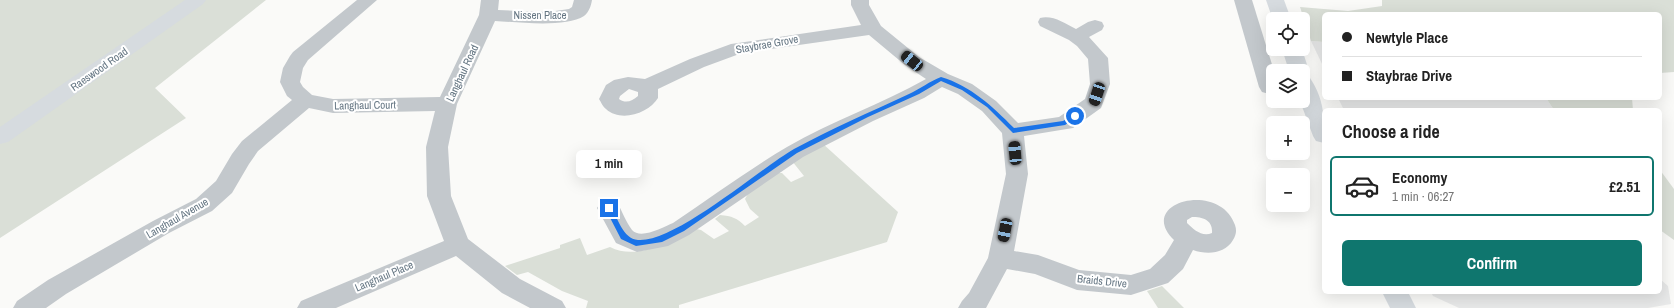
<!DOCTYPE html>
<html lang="en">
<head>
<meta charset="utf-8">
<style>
	body { margin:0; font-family:"Archivo Narrow",sans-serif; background:#f2f2f2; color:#222; height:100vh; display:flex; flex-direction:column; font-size:15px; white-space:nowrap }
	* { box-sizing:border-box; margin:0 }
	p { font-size:13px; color:#767676 }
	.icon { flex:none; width:22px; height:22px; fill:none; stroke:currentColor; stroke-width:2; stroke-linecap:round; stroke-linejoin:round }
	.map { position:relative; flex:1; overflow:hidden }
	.panel { position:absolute; left:1322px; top:108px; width:340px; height:186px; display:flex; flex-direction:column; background:#fff; border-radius:6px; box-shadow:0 4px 16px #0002 }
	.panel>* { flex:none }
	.top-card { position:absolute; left:1322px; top:12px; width:340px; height:88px; border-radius:6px; box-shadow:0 4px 16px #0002; display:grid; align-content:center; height:88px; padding:0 20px; background:#fff }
	.controls { position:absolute; left:1266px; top:12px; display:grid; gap:8px }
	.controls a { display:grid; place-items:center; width:44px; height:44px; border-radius:6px; background:#fff; box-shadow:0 4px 16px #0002; font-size:20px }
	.end { position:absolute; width:18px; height:18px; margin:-9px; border:5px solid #1a73e8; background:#fff; box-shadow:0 0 0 2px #fff }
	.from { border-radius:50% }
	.bubble { position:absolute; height:28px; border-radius:6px; background:#fff; box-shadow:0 4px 16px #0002; font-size:13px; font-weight:700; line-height:28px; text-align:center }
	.car { position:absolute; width:12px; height:24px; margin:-12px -6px; border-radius:5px; box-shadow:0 0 3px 1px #0007; background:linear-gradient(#222 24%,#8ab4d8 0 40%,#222 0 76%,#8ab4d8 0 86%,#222 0) }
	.top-card b { display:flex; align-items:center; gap:14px; height:38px; font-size:15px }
	.top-card b+b { border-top:1px solid #e0e0e0 }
	.top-card i { width:10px; height:10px; background:#222 }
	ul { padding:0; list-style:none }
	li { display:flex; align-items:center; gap:12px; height:60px; margin:0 8px 6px; padding:0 12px; border:2px solid transparent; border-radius:6px }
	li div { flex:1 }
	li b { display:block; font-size:15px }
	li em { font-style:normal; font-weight:700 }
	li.active { border-color:#0f766e }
	li>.icon { width:36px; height:36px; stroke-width:1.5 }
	h2 { padding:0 20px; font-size:18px; line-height:48px }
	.cta { display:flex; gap:8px; margin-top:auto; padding:8px 20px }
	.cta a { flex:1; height:46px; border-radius:6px; background:#0f766e; color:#fff; font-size:16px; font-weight:700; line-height:46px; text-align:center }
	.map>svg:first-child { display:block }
	.built { fill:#e8e9e9 }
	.green { fill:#dadfd7 }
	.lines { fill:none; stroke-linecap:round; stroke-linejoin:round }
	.street { fill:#c3c8cc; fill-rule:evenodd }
	.secondary { fill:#d6dbdf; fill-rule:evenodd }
	.primary { fill:#d6dbdf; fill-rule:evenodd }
	.route { fill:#1a73e8 }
	.labels { text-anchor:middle; stroke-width:4; stroke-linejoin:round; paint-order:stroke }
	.street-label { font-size:11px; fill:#657683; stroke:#fff }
</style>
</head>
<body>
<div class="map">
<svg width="1674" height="308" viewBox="0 0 1674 308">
	<rect width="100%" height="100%" fill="#fafaf8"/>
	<g class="built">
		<polygon points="1311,41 1324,42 1324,68"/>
		<polygon points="1338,98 1546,98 1554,110 1344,110"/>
		<polygon points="1660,279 1668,286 1671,304 1648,308 1459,308 1433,296 1431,292 1660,292"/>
	</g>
	<g class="green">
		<polygon points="0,0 266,0 155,88 186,118 0,238"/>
		<polygon points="1382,0 1674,0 1674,72 1660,73 1660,14 1324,14 1324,42 1311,41 1300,7 1348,11 1382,6"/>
		<polygon points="1546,98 1632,98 1633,110 1554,110"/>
		<path d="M822,143l76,69 -11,30 -208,63v3h-93l2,-7 -26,-10 -34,-19 -11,3 -12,-9 55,-18v-3l20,-7 7,17 23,-8c27,14 61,-6 86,-18l5,1 13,9 15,-8 -14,-12 5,-4c12,1 17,3 25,11l14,-9 -9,-8 -5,-10 4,-7 27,-19h6l9,9 13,-6 -12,-15z"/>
		<polygon points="1660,170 1674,189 1674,240 1660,230"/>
		<polygon points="1162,286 1184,308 1158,308 1147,291"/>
	</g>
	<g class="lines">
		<g class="street">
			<path d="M357,0h20l-69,60 -5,8 -3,14 3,5 9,8 21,4 107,-2 39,-82 2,-15h18l-1,10 50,2 21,-3 3,-2 2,-7h18c-1,6 -3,12 -8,16 -18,12 -67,6 -89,5l-38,83 -9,43 3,49 17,43 52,40 42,22 4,7h-36l-28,-15 -46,-37 -120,52h-39l4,-7 143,-60 -17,-45 -1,-49 9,-36 -102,2 -24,-5 -51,43 -9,13 -17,29 -20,18 -43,22 -103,61 -20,14h-33l4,-7 31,-21 105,-59 43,-22 20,-18 16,-27 10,-13 50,-41 -5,-4 -7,-14 3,-14 7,-12 3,-4z"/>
			<path d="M851,0h18v5l12,21 38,31 29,17 24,10 24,17 22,22 41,-6 26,-18 5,-15 -2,-25 -11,-13 -8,-6 -29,-14 -2,-4 2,-4c13,-3 24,5 36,11l12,-7 7,-2 7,2 2,4 -2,4 -13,7 19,21 2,26 -9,24 -28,20 -49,8 4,38 -14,77 24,4 41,15 52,5 19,-6 15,-14 9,-15c-39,-38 46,-60 61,-15 2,6 1,10 -2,15 -8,14 -26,15 -40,10l-10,19 -15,14 -37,12 -54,-5 -42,-16 -28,-5 -21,39h-28l4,-7 7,-8 19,-35 18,-84 -4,-41 -20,-22 -24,-17 -16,-7 -18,11 -51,23 -70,36 -114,78 -21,11 -31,6 -21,-9 -19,-35 4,-6 8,-3 8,3c5,9 9,20 15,28 9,10 31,-3 41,-7 37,-25 75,-53 114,-76 44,-26 95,-43 139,-68l-21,-14 -36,-30 -127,18 -38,14 -46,22v9c-9,15 -37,25 -52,11 -3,-2 -5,-7 -7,-10l7,-14 8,-5 14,-3 17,2 45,-20 41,-15 130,-19 -10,-20zM629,89l9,3v4c-6,5 -12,8 -19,3l1,-3zM1192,217c11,0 21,3 20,16 -10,4 -18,-3 -25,-10v-3z"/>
			<polygon points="1234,0 1252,0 1274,71 1273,95 1262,92 1259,87"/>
		</g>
		<polygon class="secondary" points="185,0 206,0 203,4 8,142 0,144 0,127"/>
		<g class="primary">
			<polygon points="1266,0 1284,0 1291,19 1273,20"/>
			<polygon points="1282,49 1302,49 1309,71 1306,75 1303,76 1303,71 1289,71"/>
			<path d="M1303,77l7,1c15,23 14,39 14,65l-8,-2 -3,-5 -13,-35h3z"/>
			<polygon points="1382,292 1408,292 1416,308 1390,308"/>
		</g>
	</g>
	<path class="route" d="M941,77c30,9 51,29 73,51l49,-7 12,-7 3,2 -13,9 -52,8 -26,-26 -25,-17 -21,-9 -22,13 -51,23 -71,36 -113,78 -22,11 -26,4 -15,-7 -16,-31 1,-2h5c6,11 12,33 27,34 37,3 120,-70 156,-91 37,-20 76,-37 115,-55 11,-5 21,-13 32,-17z"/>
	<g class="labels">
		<g class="street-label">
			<text x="540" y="19">Nissen Place</text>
			<text transform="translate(767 44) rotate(-10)" y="4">Staybrae Grove</text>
			<text transform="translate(99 69) rotate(-35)" y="4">Raeswood Road</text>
			<text transform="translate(462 73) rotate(-65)" y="4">Langhaul Road</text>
			<text transform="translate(365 105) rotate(-1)" y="4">Langhaul Court</text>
			<text transform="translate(177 218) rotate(-30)" y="4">Langhaul Avenue</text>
			<text transform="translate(384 276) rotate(-23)" y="4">Langhaul Place</text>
			<text transform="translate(1102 281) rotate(6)" y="4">Braids Drive</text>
		</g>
	</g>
</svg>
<div class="controls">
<a><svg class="icon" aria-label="locate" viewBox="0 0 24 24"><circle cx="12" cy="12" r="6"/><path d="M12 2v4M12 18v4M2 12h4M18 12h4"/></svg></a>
<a><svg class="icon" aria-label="layers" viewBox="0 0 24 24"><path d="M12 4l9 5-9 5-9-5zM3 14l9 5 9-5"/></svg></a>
<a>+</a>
<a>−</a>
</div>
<i class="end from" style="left:1075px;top:116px"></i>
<i class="end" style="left:609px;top:208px"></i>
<div class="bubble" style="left:576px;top:150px;width:66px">1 min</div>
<i class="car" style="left:912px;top:61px;rotate:309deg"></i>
<i class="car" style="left:1097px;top:94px;rotate:198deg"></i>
<i class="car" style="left:1015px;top:153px;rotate:355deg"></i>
<i class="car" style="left:1005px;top:230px;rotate:191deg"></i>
<div class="top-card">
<b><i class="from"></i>Newtyle Place</b>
<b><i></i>Staybrae Drive</b>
</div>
<section class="panel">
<h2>Choose a ride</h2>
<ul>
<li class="active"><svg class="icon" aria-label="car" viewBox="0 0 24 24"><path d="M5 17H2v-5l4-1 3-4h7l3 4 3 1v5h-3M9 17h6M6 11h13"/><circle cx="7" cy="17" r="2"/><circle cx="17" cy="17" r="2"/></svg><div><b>Economy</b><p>1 min · 06:27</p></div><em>£2.51</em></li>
</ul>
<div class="cta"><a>Confirm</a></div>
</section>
</div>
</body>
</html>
